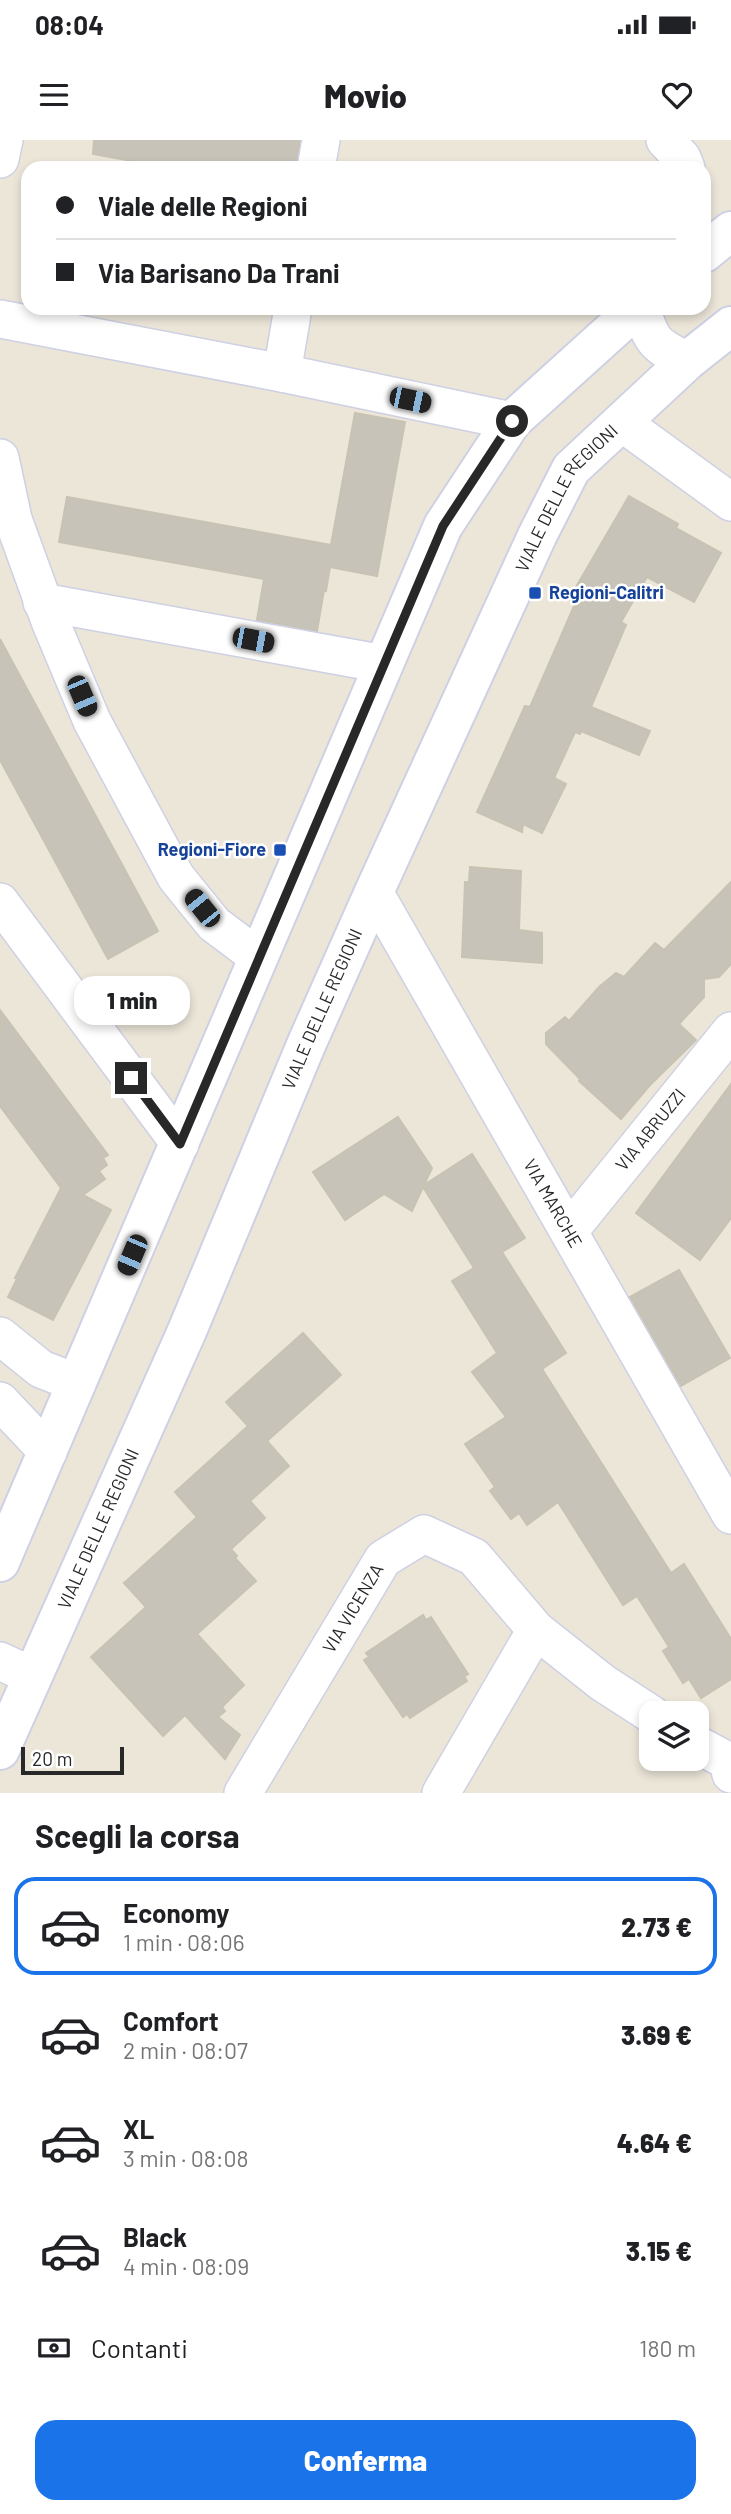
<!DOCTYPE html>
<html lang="it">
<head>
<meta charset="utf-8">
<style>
	body { margin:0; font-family:Barlow,sans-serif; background:#f6f6f6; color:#202124; height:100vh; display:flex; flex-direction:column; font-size:26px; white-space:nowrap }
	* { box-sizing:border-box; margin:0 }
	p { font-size:23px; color:#757577 }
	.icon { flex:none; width:38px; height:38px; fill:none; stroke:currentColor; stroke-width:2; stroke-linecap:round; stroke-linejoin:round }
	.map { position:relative; height:1653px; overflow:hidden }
	.drawer { display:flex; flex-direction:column; background:#fff; flex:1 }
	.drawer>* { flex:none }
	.banner { position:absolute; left:21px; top:21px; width:690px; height:154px; border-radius:21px; box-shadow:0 4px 10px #0003; display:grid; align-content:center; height:154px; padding:0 35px; background:#fff }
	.tools { position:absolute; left:639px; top:1561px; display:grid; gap:14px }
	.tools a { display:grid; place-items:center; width:70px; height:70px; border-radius:14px; background:#fff; box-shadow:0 4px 10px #0003; font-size:35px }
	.scale { position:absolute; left:21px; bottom:18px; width:103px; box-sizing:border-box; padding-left:7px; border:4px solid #282828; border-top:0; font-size:19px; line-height:24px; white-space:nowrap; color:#282828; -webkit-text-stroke:5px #fff; paint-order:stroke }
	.end { position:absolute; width:32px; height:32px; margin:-16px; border:9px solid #282828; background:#fff; box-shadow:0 0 0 4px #fff }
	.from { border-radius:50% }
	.bubble { position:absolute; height:49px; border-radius:21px; background:#fff; box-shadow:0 4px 10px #0003; font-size:23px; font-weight:800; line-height:49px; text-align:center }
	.car { position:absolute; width:21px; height:42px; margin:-21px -10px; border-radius:9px; box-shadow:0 0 5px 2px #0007; background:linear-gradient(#222 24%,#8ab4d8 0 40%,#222 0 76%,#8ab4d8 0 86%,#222 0) }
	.banner b { display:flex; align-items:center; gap:24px; height:66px; font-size:26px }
	.banner b+b { border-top:2px solid #e0e0e0 }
	.banner i { width:18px; height:18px; background:#202124 }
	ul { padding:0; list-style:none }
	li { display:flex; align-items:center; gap:21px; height:98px; margin:0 14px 10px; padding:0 21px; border:4px solid transparent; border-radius:21px }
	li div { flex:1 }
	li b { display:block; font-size:26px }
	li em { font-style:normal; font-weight:800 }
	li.current { border-color:#1a73e8 }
	li>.icon { width:63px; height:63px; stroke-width:1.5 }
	h2 { padding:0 35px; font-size:32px; line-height:84px }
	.pay { display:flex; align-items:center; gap:18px; height:77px; padding:0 35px; font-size:26px }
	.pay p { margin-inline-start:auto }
	.button { display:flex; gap:14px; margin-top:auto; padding:14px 35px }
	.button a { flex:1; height:80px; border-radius:21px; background:#1a73e8; color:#fff; font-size:28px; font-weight:800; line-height:80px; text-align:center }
	.status { display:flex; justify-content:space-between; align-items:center; height:49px; padding:0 35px; background:#fff; direction:ltr }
	.status svg { height:19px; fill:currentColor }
	header { display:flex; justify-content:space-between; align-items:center; height:91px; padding:0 35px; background:#fff; font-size:32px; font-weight:800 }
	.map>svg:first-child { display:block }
	.building { fill:#c7c3b9; stroke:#c8c2b2; stroke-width:2 }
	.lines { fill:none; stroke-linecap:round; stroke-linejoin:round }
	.street-casing { stroke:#ced0e3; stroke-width:40 }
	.secondary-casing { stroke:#ced0e3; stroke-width:42 }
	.street { stroke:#fff; stroke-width:37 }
	.secondary { stroke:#fff; stroke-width:38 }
	.route { stroke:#282828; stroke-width:9 }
	.transit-dot { fill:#1a4fb4; stroke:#fff; stroke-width:2.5 }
	.labels { text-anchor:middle; stroke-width:5; stroke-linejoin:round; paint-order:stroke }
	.street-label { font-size:18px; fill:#282828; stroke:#fff }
	.transit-label { font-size:18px; font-weight:bold; fill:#164399; stroke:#fff; text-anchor:start }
</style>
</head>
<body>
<div class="status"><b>08:04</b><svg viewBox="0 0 49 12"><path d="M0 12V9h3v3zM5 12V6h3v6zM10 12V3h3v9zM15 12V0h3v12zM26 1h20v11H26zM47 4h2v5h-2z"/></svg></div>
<header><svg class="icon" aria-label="menu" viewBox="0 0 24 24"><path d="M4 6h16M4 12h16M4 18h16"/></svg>Movio<svg class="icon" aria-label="heart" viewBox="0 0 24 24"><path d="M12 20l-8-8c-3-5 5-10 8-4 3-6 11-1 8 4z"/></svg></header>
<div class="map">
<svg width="731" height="1653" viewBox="0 0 731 1653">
	<rect width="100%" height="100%" fill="#ece6d9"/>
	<g class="building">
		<polygon points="94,0 300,0 296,28 170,28 93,14"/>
		<polygon points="355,273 405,282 377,436 330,427 326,451 324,450 317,491 257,480 264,439 59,402 67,357 331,405"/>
		<polygon points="629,356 678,384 676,388 721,413 694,462 647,437 621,482 626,485 591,567 650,591 639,615 581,591 580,594 575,592 554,638 566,644 542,693 523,684 522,692 477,672 525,566 530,567 575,464 569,459"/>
		<polygon points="0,499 158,791 108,819 0,620"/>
		<polygon points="470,727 521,731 519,790 542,793 542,823 462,817 465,742 469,742"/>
		<polygon points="731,742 731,824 719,837 704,839 704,857 679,884 696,900 650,945 621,979 579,941 580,939 546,904 546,893 565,877 569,881 599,847 616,833 624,837 655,803 664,810"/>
		<polygon points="0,870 108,1015 103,1018 107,1025 99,1031 105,1039 83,1055 111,1070 53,1180 8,1157 17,1139 15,1138 61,1048 0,966"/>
		<polygon points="731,944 731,1078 700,1120 636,1073"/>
		<polygon points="398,977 432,1028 424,1045 472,1014 525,1098 502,1112 566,1213 542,1229 671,1433 684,1424 731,1499 731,1539 701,1558 689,1539 683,1543 663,1511 669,1507 637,1456 623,1465 558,1362 527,1385 519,1373 511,1379 490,1351 495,1347 465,1304 506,1277 472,1232 497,1213 452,1141 474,1128 423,1047 412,1071 384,1054 345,1080 313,1032"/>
		<polygon points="679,1130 730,1218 681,1246 630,1157"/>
		<polygon points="303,1193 341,1235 267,1301 289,1326 250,1361 265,1378 231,1409 237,1416 235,1418 256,1441 197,1494 244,1545 222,1567 225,1571 218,1577 240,1595 225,1619 185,1575 163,1596 91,1517 146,1467 124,1443 197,1377 175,1352 248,1286 226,1262"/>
		<polygon points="423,1475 426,1480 431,1477 468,1534 464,1536 467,1541 410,1578 407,1574 403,1577 364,1520 369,1517 366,1513"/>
	</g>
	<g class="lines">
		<defs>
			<g id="street">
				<polyline points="665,0 682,18 686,28"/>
				<polyline points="0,19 4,0"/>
				<polyline points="316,28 321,0"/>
				<path d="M641,168c11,35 14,37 46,53"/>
				<polyline points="0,179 282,233 512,281"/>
				<polyline points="282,233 293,168"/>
				<polyline points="621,282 731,362"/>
				<polyline points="0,318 13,379 50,481 92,581 176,737 214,784 258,817"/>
				<polyline points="42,462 384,524"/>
				<path id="s1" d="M374,752l357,623"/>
				<polyline points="0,762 180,1004"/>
				<path id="s2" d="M569,1091l162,-200"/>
				<polyline points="0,1196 41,1229 77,1243"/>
				<polyline points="0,1261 48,1312"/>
				<polyline points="0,1521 32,1536"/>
				<polyline points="696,1604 728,1621 731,1634"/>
				<path id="s3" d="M243,1653l140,-234 41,-25 50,23 62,73 67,53 48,31"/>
				<polyline points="441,1653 536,1490"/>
			</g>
			<g id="secondary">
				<polyline points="704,113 731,91"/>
				<polyline points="0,1422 443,386 512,281 637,168"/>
				<path id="s4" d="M0,1610l187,-419 119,-286 68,-153 163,-356 34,-67 116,-108 44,-35"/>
			</g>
		</defs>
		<use href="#street" class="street-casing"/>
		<use href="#secondary" class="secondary-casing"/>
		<use href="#street" class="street"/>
		<use href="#secondary" class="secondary"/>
	</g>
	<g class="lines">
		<polyline class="route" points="131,938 180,1004 443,386 512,281"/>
	</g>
	<g class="transit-dot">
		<rect x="528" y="446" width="14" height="14" rx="3.5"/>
		<rect x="273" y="703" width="14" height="14" rx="3.5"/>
	</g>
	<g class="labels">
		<g class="street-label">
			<text dy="6" stroke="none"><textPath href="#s4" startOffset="1376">VIALE DELLE REGIONI</textPath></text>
			<text dy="6" stroke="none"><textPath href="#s4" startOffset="808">VIALE DELLE REGIONI</textPath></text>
			<text dy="6" stroke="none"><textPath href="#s2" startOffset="130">VIA ABRUZZI</textPath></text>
			<text dy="6" stroke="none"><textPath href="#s1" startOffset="359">VIA MARCHE</textPath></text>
			<text dy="6" stroke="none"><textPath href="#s4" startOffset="242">VIALE DELLE REGIONI</textPath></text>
			<text dy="6" stroke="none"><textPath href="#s3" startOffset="215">VIA VICENZA</textPath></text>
		</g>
		<g class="transit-label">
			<text x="549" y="459">Regioni-Calitri</text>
			<text x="266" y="716" text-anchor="end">Regioni-Fiore</text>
		</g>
	</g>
</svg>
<div class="tools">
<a><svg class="icon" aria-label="layers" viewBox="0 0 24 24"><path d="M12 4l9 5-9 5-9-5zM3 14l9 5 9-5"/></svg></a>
</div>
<div class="scale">20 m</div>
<i class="end from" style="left:512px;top:281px"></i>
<i class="end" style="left:131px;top:938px"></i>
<div class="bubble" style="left:74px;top:836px;width:116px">1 min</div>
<i class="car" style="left:410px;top:260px;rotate:102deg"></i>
<i class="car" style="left:253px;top:500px;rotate:101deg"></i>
<i class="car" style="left:82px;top:556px;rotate:157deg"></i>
<i class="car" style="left:202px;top:768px;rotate:321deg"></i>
<i class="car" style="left:132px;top:1115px;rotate:203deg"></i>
<div class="banner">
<b><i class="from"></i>Viale delle Regioni</b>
<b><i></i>Via Barisano Da Trani</b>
</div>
</div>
<section class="drawer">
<h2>Scegli la corsa</h2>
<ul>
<li class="current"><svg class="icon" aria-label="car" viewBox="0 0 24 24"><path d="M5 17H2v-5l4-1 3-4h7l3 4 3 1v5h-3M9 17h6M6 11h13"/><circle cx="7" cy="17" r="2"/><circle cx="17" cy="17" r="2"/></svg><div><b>Economy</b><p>1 min · 08:06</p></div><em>2.73 €</em></li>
<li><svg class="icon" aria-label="car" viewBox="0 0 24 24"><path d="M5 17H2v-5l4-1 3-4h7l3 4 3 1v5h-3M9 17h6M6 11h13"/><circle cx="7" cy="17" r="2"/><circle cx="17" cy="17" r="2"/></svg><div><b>Comfort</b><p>2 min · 08:07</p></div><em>3.69 €</em></li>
<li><svg class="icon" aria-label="car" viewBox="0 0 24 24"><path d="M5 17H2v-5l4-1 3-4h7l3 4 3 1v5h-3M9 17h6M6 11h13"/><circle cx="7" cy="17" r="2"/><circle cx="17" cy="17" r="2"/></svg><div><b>XL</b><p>3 min · 08:08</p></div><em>4.64 €</em></li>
<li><svg class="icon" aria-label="car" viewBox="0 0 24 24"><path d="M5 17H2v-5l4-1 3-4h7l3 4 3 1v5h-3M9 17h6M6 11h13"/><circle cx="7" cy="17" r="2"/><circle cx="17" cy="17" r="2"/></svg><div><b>Black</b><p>4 min · 08:09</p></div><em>3.15 €</em></li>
</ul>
<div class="pay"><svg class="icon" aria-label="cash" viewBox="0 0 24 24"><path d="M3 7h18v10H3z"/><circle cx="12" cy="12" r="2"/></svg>Contanti<p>180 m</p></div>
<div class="button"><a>Conferma</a></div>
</section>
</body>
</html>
